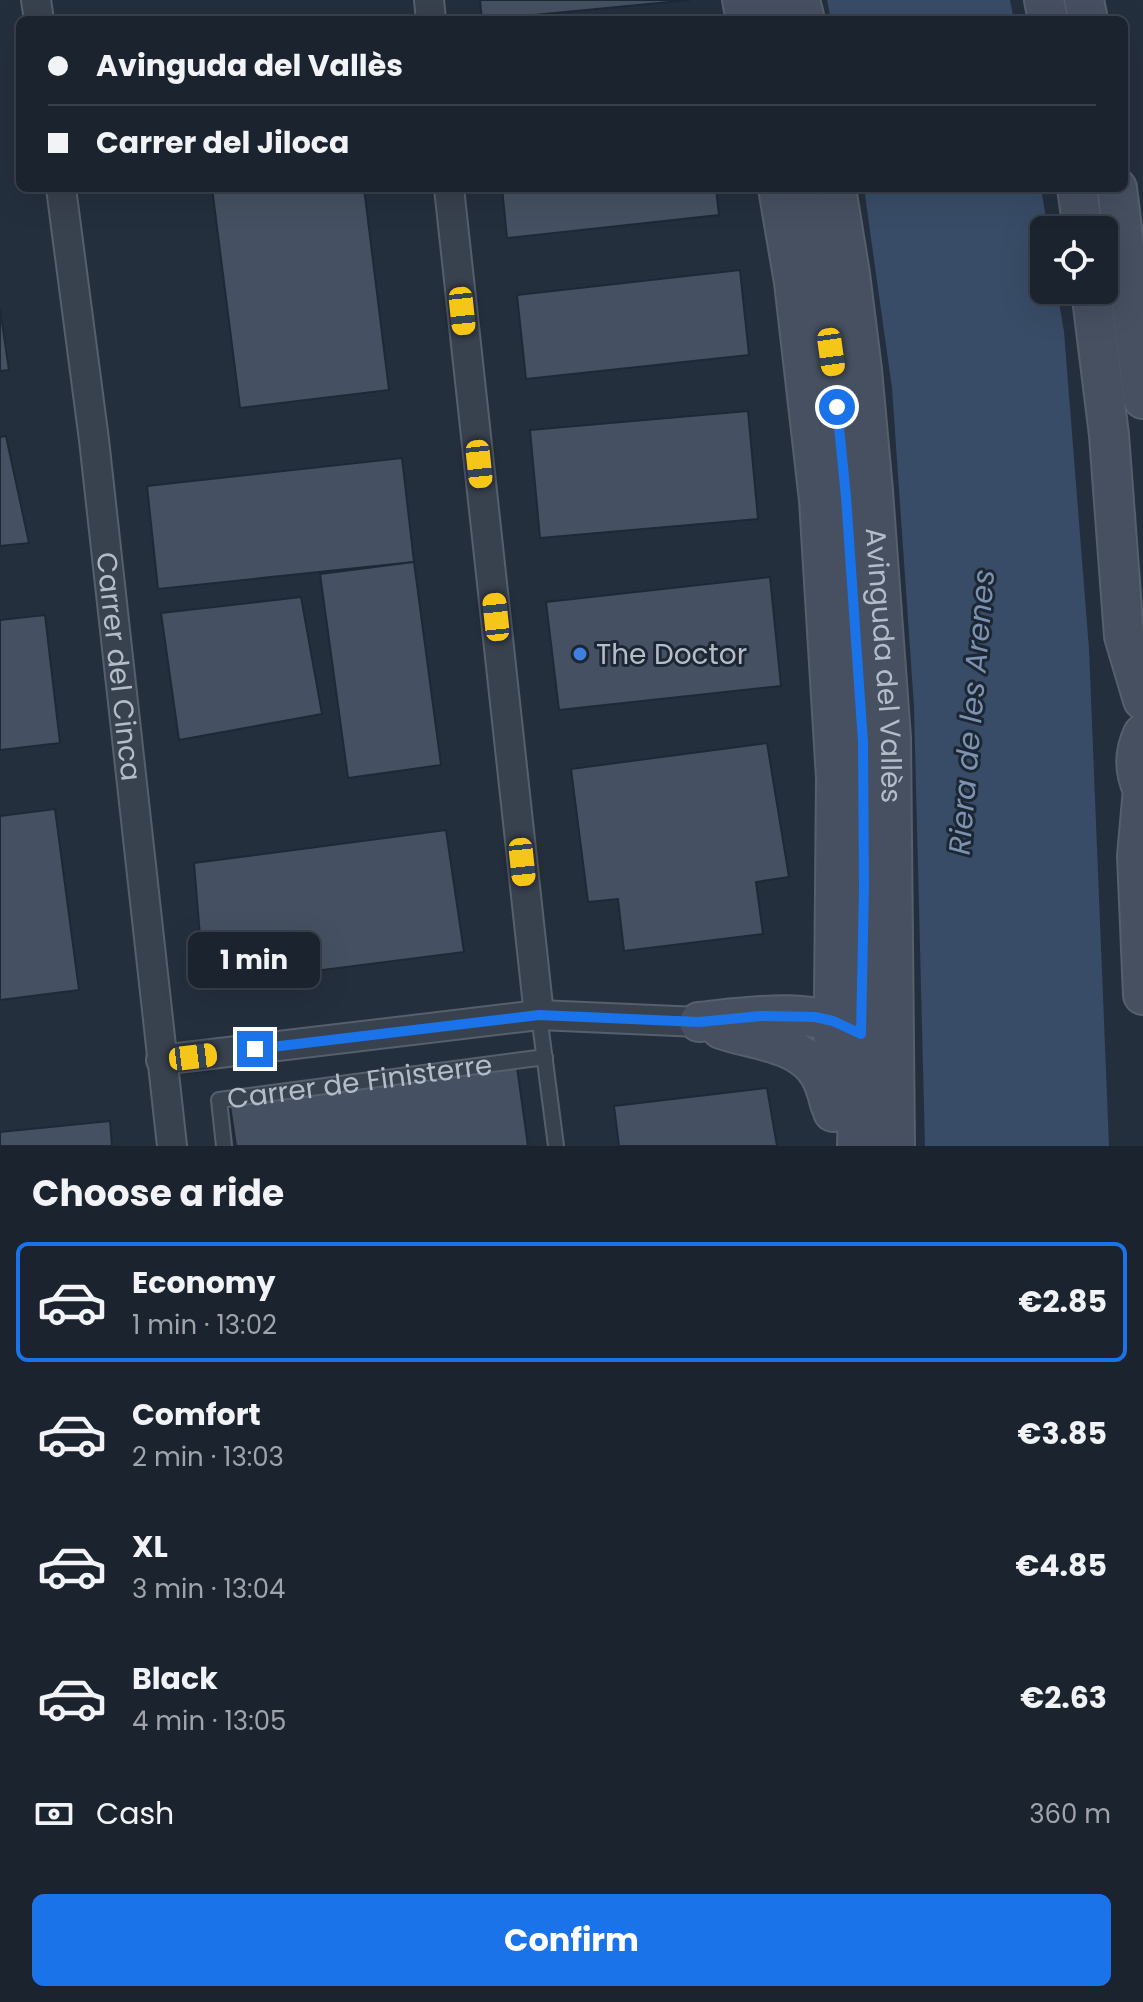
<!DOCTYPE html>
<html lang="en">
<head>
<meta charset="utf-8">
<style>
	body { margin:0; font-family:Poppins,sans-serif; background:#242b36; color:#f1f3f6; height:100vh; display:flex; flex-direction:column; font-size:30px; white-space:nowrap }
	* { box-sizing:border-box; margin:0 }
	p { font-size:26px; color:#a0a4aa }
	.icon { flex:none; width:44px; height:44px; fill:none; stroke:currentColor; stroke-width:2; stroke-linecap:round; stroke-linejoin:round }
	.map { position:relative; height:1146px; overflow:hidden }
	.side { display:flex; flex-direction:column; background:#1b232e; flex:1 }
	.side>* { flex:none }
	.hud { position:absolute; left:16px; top:16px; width:1112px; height:176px; border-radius:12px; box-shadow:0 8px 32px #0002,0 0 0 2px #39404a; display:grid; align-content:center; height:176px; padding:0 32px; background:#1b232e }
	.controls { position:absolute; left:1030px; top:216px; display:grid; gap:16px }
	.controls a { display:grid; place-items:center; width:88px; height:88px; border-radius:12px; background:#1b232e; box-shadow:0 8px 32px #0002,0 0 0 2px #39404a; font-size:40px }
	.end { position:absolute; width:36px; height:36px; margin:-18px; border:10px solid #1a73e8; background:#fff; box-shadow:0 0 0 4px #fff }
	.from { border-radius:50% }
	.bubble { position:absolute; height:56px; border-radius:12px; background:#1b232e; box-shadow:0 8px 32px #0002,0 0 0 2px #39404a; font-size:26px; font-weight:700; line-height:56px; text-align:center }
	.car { position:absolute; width:24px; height:48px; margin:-24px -12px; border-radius:10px; box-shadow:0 0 6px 2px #0007; background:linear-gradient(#f5c518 24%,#345 0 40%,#f5c518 0 76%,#345 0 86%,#f5c518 0) }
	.hud b { display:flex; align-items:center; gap:28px; height:76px; font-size:30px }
	.hud b+b { border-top:2px solid #39404a }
	.hud i { width:20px; height:20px; background:#f1f3f6 }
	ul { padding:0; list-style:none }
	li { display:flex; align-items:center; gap:24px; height:120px; margin:0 16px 12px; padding:0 16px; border:4px solid transparent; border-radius:12px }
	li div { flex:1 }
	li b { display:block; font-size:30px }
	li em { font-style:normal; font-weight:700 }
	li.on { border-color:#1a73e8 }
	li>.icon { width:72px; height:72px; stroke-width:1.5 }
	h2 { padding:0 32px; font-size:36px; line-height:96px }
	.pay { display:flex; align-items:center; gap:20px; height:88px; padding:0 32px; font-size:30px }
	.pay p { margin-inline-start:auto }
	.action { display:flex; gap:16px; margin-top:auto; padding:16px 32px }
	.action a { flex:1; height:92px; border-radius:12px; background:#1a73e8; color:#fff; font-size:32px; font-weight:700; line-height:92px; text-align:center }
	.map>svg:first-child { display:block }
	.water { fill:#394c67 }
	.building { fill:#455162; stroke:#1f2835; stroke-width:2 }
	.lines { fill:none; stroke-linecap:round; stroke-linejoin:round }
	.service-casing { stroke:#565f6c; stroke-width:18 }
	.minor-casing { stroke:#565f6c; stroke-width:32 }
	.secondary-casing { stroke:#565f6c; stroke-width:42 }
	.service { stroke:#38414e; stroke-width:14 }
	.minor { stroke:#38414e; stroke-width:28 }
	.secondary { stroke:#465061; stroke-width:38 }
	.route { stroke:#1a73e8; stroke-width:10 }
	.shop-dot { fill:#3f7fe0; stroke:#1d2633; stroke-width:3 }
	.labels { text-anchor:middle; stroke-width:6; stroke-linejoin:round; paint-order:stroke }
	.poi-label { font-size:28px; fill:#b4bcc9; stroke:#1d2633; text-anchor:start }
	.street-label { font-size:28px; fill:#b4bcc9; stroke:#1d2633 }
	.water-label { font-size:30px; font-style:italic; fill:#7c92b1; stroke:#1d2633 }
</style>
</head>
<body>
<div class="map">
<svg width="1143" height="1146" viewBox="0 0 1143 1146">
	<rect width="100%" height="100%" fill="#242f3e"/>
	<g class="water">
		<polygon points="827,0 1010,0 1014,20 831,20"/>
		<polygon points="864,188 1041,188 1048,230 1044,230 1044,290 1057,290 1064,332 1089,649 1109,1146 925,1146 914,706 892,388"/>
	</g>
	<g class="building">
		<polygon points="480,0 690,0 482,20"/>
		<polygon points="212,188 364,188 389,390 240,408"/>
		<polygon points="502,188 716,188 719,215 507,238"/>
		<polygon points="740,270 749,355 526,379 517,295"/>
		<polygon points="0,309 9,370 0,371"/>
		<polygon points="748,411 758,519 540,538 530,430"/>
		<polygon points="6,436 29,543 0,546 0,437"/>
		<polygon points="402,458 414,562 158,589 147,486"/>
		<polygon points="414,562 441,765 348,778 320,574"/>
		<polygon points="770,577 781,686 559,710 546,602"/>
		<polygon points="301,597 322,714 179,740 161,613"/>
		<polygon points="45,615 60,743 0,750 0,620"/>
		<polygon points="767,743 789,877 756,882 763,934 624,951 618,899 588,902 571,769"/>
		<polygon points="55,809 79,990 0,1000 0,816"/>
		<polygon points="446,830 464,952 204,985 194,863"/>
		<polygon points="517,1067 528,1146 236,1146 230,1106"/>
		<polygon points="767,1088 777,1146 619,1146 614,1106"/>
		<polygon points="110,1121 112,1146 0,1146 0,1132"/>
	</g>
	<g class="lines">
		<defs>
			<g id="service">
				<polyline points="539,1015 556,1146"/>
				<path id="s1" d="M224,1146l-5,-46 326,-43"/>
			</g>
			<g id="minor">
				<polyline points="36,0 39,20"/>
				<polyline points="429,0 431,20"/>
				<path id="s2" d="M61,188l33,252 78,706"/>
				<polyline points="449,188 539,1015"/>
				<polyline points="161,1060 539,1015 699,1022"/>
			</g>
			<g id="secondary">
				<polyline points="742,0 746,20"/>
				<polyline points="770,0 775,20"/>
				<polyline points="800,0 805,20"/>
				<polyline points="1044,0 1048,20"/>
				<polyline points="1084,0 1088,20"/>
				<polyline points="778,188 794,282 819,500 836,778 833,1112"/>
				<polyline points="808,188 834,377 846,497 863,742 864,888 857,1146"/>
				<path id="s3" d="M836,188l14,86 12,96 11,121 18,247 4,408"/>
				<polyline points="1077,188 1083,230"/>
				<polyline points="1117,188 1143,399"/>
				<polyline points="1091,290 1109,435 1124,636 1143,700"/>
				<path d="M1143,734c-9,19 -9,37 0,56"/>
				<polyline points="1143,789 1137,856 1143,995"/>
				<path d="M699,1022c49,-5 111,-16 156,9"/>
				<path d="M721,1029c31,11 72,12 94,39 8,10 12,23 15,36"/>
			</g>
		</defs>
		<use href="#service" class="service-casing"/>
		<use href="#minor" class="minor-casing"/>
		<use href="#secondary" class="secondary-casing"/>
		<use href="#service" class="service"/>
		<use href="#minor" class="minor"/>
		<use href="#secondary" class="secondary"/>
	</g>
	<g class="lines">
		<polyline class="route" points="255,1049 539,1015 699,1022 761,1016 815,1017 833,1021 861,1034 864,888 863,742 846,497 837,407"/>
	</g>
	<circle class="shop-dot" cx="580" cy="654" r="8"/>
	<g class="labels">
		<g class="poi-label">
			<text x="596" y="664">The Doctor</text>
		</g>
		<g class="street-label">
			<text dy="10" stroke="none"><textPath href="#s3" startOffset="480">Avinguda del Vallès</textPath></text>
			<text dy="10" stroke="none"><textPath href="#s2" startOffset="482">Carrer del Cinca</textPath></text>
			<text dy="10" stroke="none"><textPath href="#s1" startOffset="188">Carrer de Finisterre</textPath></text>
		</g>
		<g class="water-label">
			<text transform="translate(972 712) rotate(-85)" y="10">Riera de les Arenes</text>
		</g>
	</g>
</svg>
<div class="controls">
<a><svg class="icon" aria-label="locate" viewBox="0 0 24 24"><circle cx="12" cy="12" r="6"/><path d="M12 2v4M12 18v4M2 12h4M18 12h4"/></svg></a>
</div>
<i class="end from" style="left:837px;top:407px"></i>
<i class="end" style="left:255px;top:1049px"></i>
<div class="bubble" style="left:188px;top:932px;width:132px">1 min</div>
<i class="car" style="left:462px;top:311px;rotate:174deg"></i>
<i class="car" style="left:831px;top:352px;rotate:172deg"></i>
<i class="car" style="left:479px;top:464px;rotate:174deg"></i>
<i class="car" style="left:496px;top:617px;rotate:354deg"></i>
<i class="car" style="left:522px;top:862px;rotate:174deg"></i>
<i class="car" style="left:193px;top:1057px;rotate:83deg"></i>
<div class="hud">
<b><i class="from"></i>Avinguda del Vallès</b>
<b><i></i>Carrer del Jiloca</b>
</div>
</div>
<section class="side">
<h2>Choose a ride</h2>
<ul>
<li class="on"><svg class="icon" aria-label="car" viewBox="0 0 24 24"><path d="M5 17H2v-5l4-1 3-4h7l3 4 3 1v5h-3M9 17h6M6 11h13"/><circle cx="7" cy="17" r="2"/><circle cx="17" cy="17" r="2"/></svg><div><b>Economy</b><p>1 min · 13:02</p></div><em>€2.85</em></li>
<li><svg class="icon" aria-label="car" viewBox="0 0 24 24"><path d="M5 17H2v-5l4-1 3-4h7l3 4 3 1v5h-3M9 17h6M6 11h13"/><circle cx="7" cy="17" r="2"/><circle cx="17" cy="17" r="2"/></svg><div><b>Comfort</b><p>2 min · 13:03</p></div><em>€3.85</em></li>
<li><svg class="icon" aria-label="car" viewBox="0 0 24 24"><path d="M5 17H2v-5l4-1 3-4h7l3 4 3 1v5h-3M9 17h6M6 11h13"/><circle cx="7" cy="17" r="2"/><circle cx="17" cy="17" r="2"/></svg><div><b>XL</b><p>3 min · 13:04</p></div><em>€4.85</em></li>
<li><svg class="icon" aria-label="car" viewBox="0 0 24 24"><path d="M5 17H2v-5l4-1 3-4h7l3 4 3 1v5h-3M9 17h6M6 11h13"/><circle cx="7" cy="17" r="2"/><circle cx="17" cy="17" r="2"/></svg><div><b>Black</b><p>4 min · 13:05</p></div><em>€2.63</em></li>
</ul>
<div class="pay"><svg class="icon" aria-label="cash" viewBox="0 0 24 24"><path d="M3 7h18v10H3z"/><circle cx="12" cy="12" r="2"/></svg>Cash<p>360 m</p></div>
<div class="action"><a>Confirm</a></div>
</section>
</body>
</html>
